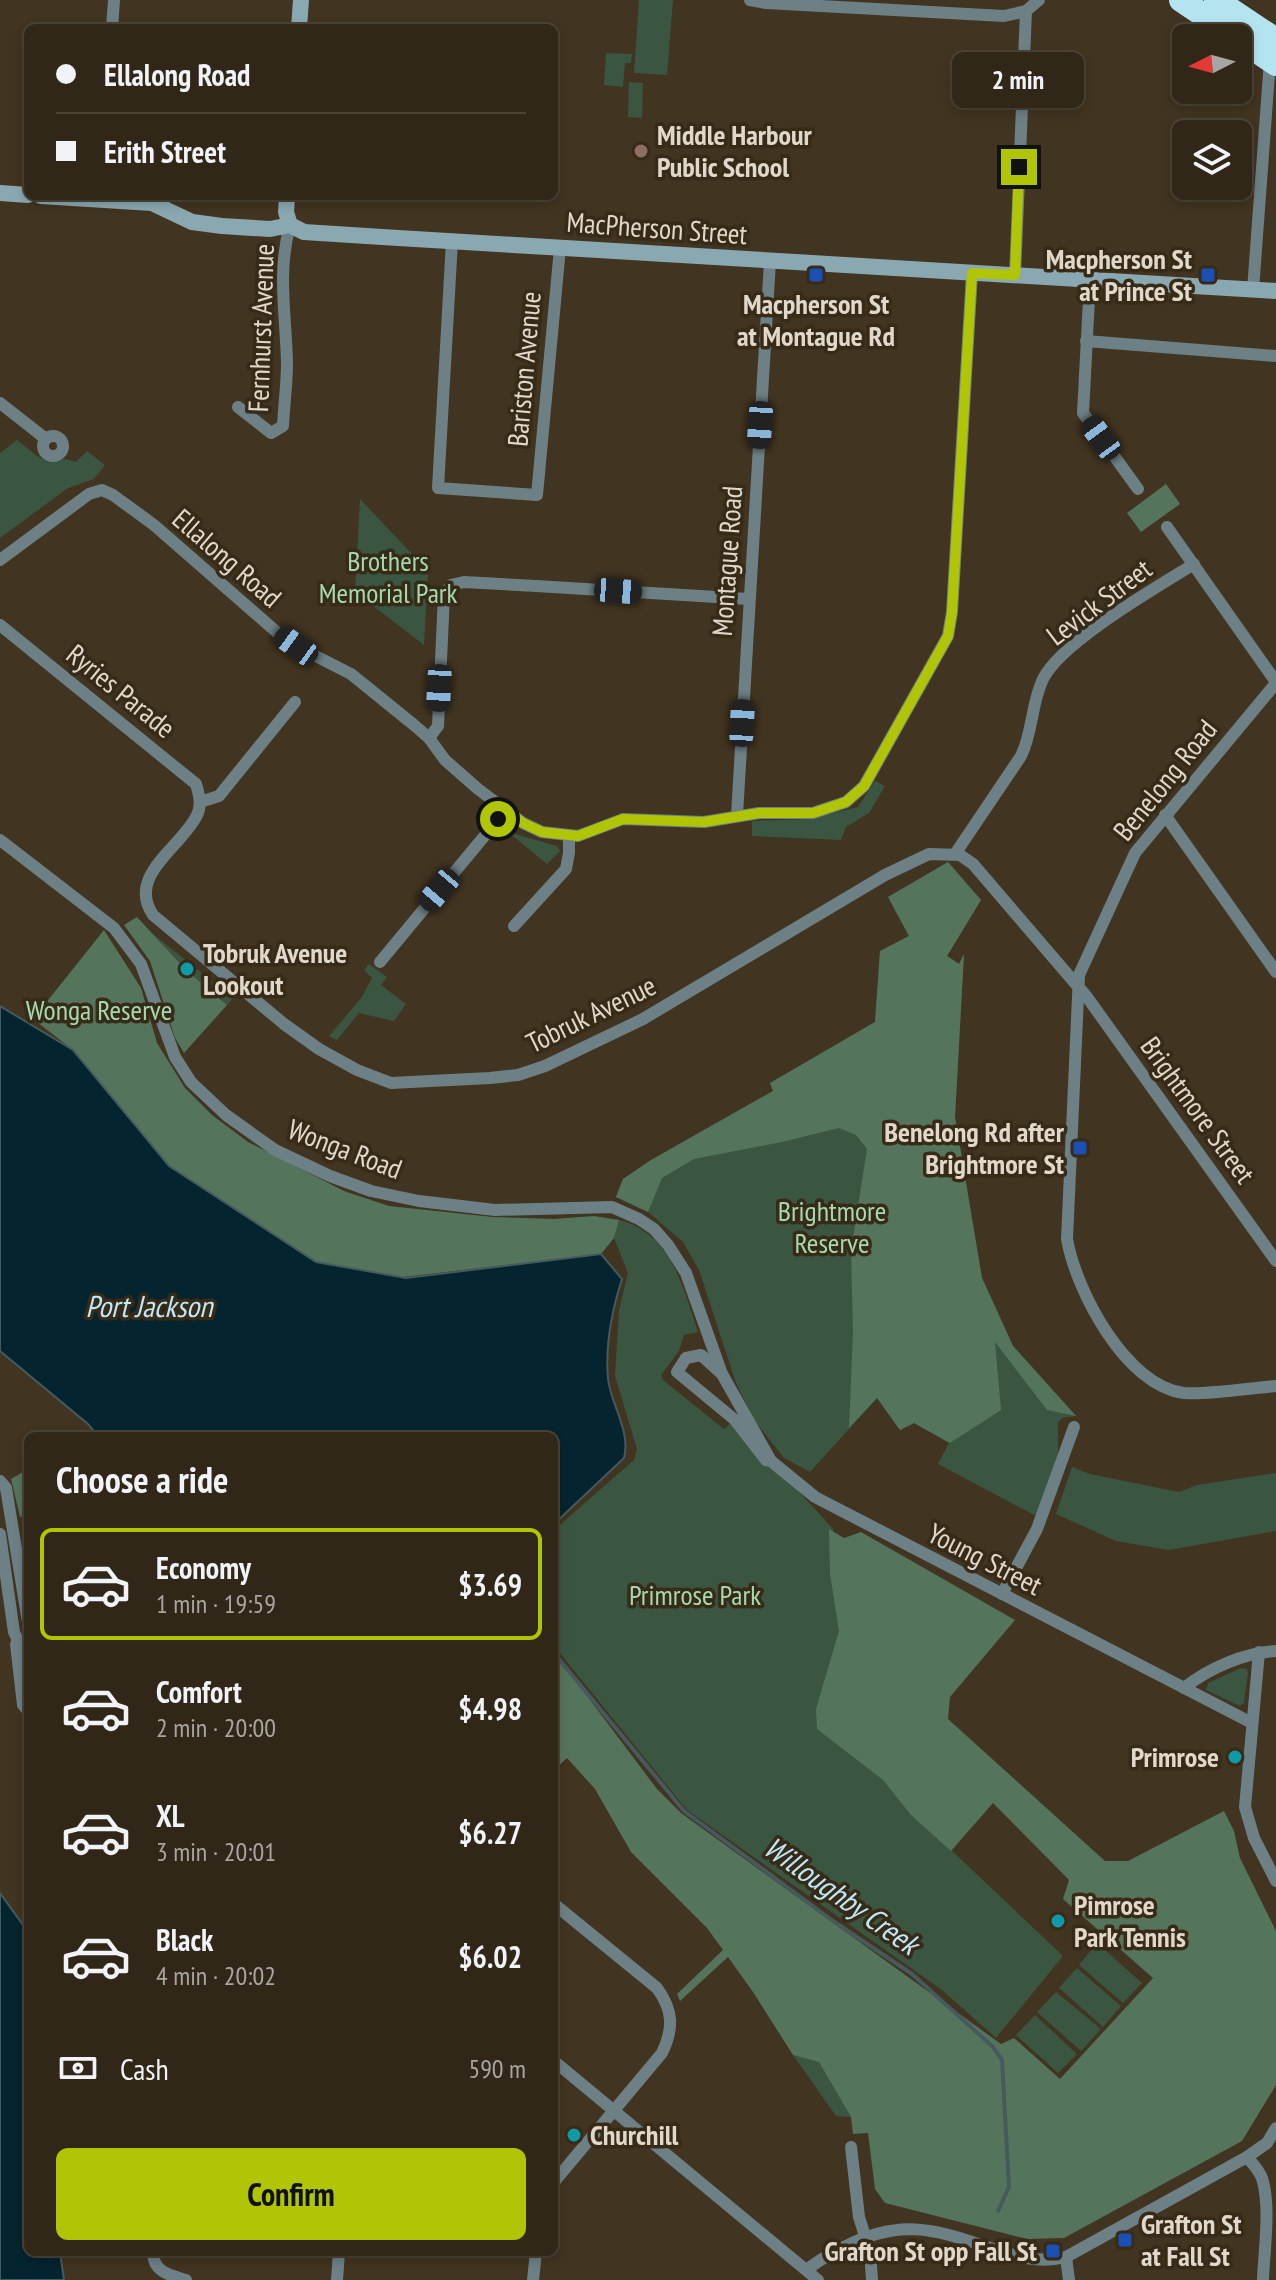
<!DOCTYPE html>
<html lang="en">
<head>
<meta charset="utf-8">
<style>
	body { margin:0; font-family:"PT Sans Narrow",sans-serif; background:#3d3325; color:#f1f3f6; height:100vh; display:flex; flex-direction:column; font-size:30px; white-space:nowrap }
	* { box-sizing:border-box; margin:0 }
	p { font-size:26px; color:#a8a5a2 }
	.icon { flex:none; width:44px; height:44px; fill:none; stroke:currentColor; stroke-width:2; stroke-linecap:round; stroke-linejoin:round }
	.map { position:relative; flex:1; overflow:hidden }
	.panel { position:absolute; left:24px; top:1432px; width:534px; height:824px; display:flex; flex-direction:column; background:#312718; border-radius:12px; box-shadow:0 4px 12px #0003,0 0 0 2px #4c4437 }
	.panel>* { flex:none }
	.hud { position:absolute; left:24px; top:24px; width:534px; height:176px; border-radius:12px; box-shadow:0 4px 12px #0003,0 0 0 2px #4c4437; display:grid; align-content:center; height:176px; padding:0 32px; background:#312718 }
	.needle { width:52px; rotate:264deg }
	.tools { position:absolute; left:1172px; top:24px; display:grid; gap:16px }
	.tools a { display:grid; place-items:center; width:80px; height:80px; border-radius:12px; background:#312718; box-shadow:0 4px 12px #0003,0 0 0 2px #4c4437; font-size:40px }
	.end { position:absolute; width:36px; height:36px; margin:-18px; border:10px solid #afc505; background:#111; box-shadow:0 0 0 4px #111 }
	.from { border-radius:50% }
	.bubble { position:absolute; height:56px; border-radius:12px; background:#312718; box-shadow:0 4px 12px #0003,0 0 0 2px #4c4437; font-size:26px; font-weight:700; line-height:56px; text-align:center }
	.car { position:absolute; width:24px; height:48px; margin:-24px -12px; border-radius:10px; box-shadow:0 0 6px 2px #0007; background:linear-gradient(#222 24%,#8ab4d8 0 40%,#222 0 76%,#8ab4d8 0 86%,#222 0) }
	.hud b { display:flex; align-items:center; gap:28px; height:76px; font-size:30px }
	.hud b+b { border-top:2px solid #4c4437 }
	.hud i { width:20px; height:20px; background:#f1f3f6 }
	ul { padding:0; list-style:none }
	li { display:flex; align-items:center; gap:24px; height:112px; margin:0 16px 12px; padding:0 16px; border:4px solid transparent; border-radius:12px }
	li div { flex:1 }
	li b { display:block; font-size:30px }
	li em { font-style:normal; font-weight:700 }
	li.active { border-color:#afc505 }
	li>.icon { width:72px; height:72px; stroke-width:1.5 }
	h2 { padding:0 32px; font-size:36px; line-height:96px }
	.pay { display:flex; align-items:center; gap:20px; height:88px; padding:0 32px; font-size:30px }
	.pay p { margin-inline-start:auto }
	.button { display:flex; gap:16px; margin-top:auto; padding:16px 32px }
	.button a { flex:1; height:92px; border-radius:12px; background:#afc505; color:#111; font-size:32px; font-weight:700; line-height:92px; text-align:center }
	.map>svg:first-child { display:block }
	.green { fill:#3a5640 }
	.forest { fill:#55745c }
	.water { fill:#04242f; stroke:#465a5e; stroke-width:2 }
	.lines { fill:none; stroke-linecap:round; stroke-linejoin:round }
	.stream { stroke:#465a5e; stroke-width:4 }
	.street { stroke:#6d8085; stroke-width:12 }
	.secondary { stroke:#8aa8b1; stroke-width:16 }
	.highway { stroke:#b5e4f1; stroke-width:24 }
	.route { stroke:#afc505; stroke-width:10 }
	.education-dot { fill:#8d6e63; stroke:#372a17; stroke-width:3 }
	.transit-dot { fill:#1a4fb4; stroke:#372a17; stroke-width:3 }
	.culture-dot { fill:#0f9aa8; stroke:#372a17; stroke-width:3 }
	.labels { text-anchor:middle; stroke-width:7; stroke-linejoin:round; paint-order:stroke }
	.poi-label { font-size:28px; font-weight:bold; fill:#e1d8cc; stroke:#372a17; text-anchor:start }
	.street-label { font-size:28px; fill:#e1d8cc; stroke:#372a17 }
	.park-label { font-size:28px; fill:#a3daaf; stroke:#372a17 }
	.water-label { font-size:30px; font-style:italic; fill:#bde8f8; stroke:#372a17 }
</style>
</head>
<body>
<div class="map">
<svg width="1276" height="2280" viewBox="0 0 1276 2280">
	<rect width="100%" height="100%" fill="#413420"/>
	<g class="green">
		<polygon points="639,0 673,0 667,75 634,73"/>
		<polygon points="606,53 632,54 631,63 625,63 623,87 604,85"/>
		<polygon points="629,82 643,83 642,118 628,117"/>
		<polygon points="17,440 37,456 51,462 64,459 76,462 87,451 105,465 94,479 68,488 0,538 0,453"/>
		<polygon points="360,499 428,571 424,645 355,592"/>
		<polygon points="875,781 885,786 869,813 846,827 841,840 752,836 752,821 807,819 858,807"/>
		<polygon points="508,832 557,846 560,851 547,864"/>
		<polygon points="948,862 981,900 947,956 959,964 964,954 955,1117 982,1278 1013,1346 1076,1416 1062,1418 1058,1422 1058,1453 1038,1517 938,1464 949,1443 914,1423 900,1430 877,1398 810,1472 784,1458 754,1420 736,1383 699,1270 683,1242 648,1212 616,1197 623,1179 651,1160 773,1091 770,1083 875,1022 880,951 909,936 888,897"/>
		<polygon points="153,934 233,998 227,1005 186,970"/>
		<polygon points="369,964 387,977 381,985 406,1004 394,1021 359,1013 337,1040 329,1036 362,997 372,978 364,970"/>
		<path d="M619,1220c52,13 64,67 79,112l-14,3 -5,16 -18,24 2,5 61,49 10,-9 99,109 1,45 9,57 -4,109 25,13 84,94 115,109 -67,82 -54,-48 -255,-180 -133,-164v-116l80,-70 3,-11 -22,-73 4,-66 9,-37 -14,-35z"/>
		<polygon points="1072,1467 1090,1474 1179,1492 1197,1485 1276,1473 1276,1531 1169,1550 1116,1541 1056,1514"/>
		<polygon points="1241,1668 1247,1669 1248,1673 1244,1703 1240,1706 1206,1690 1208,1683"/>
		<polygon points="1097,1943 1142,1983 1123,2003 1079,1965"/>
		<polygon points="1077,1968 1121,2006 1103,2027 1059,1988"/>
		<polygon points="1056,1992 1101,2029 1081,2051 1037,2012"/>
		<polygon points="1035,2015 1077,2054 1058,2073 1016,2035"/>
		<polygon points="793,2055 819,2061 851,2117 836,2116"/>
	</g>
	<g class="forest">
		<polygon points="1166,484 1180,504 1141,532 1127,513"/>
		<polygon points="948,862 981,900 947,956 959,964 964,954 955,1117 982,1278 1013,1346 1076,1416 1047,1410 995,1342 1001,1410 950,1443 914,1423 900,1430 877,1398 849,1428 853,1331 851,1251 867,1149 856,1135 839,1128 782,1142 694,1159 662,1178 648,1212 616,1197 623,1179 651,1160 773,1091 770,1083 875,1022 880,951 909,936 888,897"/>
		<polygon points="137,917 186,970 227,1005 184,1053 175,1038 150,961 124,925"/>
		<polygon points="104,930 141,988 157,1043 185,1088 212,1115 248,1142 344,1191 389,1206 493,1217 554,1219 594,1216 619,1220 614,1238 601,1254 403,1277 316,1262 169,1166 73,1050 33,1019"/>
		<polygon points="28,1469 28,1515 20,1517 11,1479"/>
		<polygon points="829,1529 844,1538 861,1532 1015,1620 950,1697 948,1719 1105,1861 1128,1861 1224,1811 1234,1831 1240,1858 1276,1931 1276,2085 1242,2141 1064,2238 1027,2239 885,2203 875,2189 868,2133 853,2134 851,2117 819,2062 793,2055 753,1992 728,1957 680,2001 677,1994 723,1950 707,1928 631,1852 595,1789 567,1758 554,1770 554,1652 657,1789 681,1813 1001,2044 1014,2038 1060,2079 1153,1978 1063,1899 1069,1880 993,1803 951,1851 911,1815 883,1780 817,1729 816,1709 839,1631 830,1574"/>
	</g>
	<g class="water">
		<path d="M0,1006l73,44 96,116 147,96 90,16 195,-24 21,25c-10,31 -17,66 -14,100 3,26 23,52 16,79l-70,66v-88h-456l-10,-12 -88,-73z"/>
		<polygon points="0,1893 28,1932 28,2252 60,2252 64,2280 0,2280"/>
	</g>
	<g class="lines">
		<polyline class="stream" points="554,1653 684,1811 833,1921 912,1974 993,2047 1002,2060 1009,2187 998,2211"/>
		<g class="street">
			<polyline points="750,0 766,3 1004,16 1026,11 1039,0"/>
			<polyline points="112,28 114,0"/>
			<polyline points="452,241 438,488 537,495 560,248"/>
			<polyline points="1015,275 1026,11"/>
			<polyline points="1090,280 1083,413 1138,489"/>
			<polyline points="1253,290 1270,60"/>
			<polyline points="1086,341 1276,356"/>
			<polyline points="0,403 46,439"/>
			<path d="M238,407l33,26 12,-7c1,-21 4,-42 4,-63 -1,-47 -10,-91 3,-138"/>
			<circle cx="53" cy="446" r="10"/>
			<polyline points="1167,527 1276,682"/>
			<polyline points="0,560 89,494 102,490 113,495 154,525 279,634 296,646 351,674 414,725 429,738 445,760 478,789 523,823 542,832 578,836 623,819 704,822 759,813 813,813 846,802 864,786 948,636 952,612 972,273"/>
			<path d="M0,625l196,159c3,10 6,21 1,31 -15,32 -71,60 -44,100l131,109 35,25 38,21 34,13 99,-5 28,-3 27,-9 98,-47 242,-144 44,-21 31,1 13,9 114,133 189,264"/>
			<path d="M1276,683l-141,170 -56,122 -12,264c9,52 59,147 117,154 23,2 67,-5 92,-7"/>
			<polyline points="429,738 438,726 444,595 451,585 464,582 536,586 749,599"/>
			<polyline points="200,802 219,796 295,702"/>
			<polyline points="737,815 770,261"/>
			<polyline points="1165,815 1276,972"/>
			<polyline points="0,840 114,928 141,964 175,1057 191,1082 226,1115 275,1150 330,1176 371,1191 419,1201 495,1210 612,1207 639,1219 654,1229 668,1245 686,1273 722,1374"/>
			<path d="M955,854l66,-98c12,-24 10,-52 22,-77 18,-37 114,-92 151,-115"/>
			<polyline points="514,926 566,869 569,853 569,836"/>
			<polyline points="380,962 506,810"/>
			<polyline points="771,1461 722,1374 701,1355 686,1358 677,1372 735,1420 766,1460 771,1461 815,1497 1252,1723"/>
			<polyline points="0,1481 6,1488 28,1622"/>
			<polyline points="0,1534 14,1632 28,1661"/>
			<polyline points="1002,1594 1037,1529 1074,1427"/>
			<polyline points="16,1644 23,1705 28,1711"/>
			<polyline points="1259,1652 1245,1807 1254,1838 1276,1881"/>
			<path d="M1184,1688c25,-20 60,-35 92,-37"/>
			<path d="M554,1904l103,84c16,22 17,40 5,65l-108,129"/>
			<polyline points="554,2061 818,2280"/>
			<polyline points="851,2147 859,2217 865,2236"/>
			<path d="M1247,2157c6,7 12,13 15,21 9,29 2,72 1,102"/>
			<path d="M153,2252c0,20 16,23 33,28"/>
			<polyline points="1066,2257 1069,2280"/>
			<polyline points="871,2265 872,2280"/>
			<path d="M807,2270c11,-10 24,-16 37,-23 54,-28 88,-19 143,0 27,9 51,17 79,10l181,-100 20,-14 9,-15"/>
			<polyline points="337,2280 339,2252"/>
			<polyline points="533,2280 536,2252"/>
		</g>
		<g class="secondary">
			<polyline points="299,28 301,0"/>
			<polyline points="0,193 28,195"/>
			<polyline points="41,196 152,203 192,222 222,226 270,229 290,225 304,232 382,237 1276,291"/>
			<polyline points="287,196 286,212 290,225"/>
		</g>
		<g class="highway">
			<polyline points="1181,0 1276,64"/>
			<polyline points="1216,0 1276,40"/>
		</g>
	</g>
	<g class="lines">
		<polyline class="route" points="498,819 506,810 523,823 542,832 578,836 623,819 704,822 759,813 813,813 846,802 864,786 948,636 952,612 972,273 1015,275 1019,167"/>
	</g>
	<circle class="education-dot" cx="641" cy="151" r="8"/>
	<g class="transit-dot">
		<rect x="808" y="267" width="16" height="16" rx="4"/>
		<rect x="1200" y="267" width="16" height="16" rx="4"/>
		<rect x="1072" y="1140" width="16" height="16" rx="4"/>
		<rect x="1117" y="2232" width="16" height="16" rx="4"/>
		<rect x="1045" y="2243" width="16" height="16" rx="4"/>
	</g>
	<g class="culture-dot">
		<circle cx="187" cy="969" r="8"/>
		<circle cx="1235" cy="1757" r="8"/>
		<circle cx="1058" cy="1921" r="8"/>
		<circle cx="574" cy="2135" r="8"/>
	</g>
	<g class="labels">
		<g class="poi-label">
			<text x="657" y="145">Middle Harbour<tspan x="657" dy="32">Public School</tspan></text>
			<text x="1192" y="269" text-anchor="end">Macpherson St<tspan x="1192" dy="32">at Prince St</tspan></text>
			<text x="816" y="314" text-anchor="middle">Macpherson St<tspan x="816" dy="32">at Montague Rd</tspan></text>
			<text x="203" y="963">Tobruk Avenue<tspan x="203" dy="32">Lookout</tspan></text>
			<text x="1064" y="1142" text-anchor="end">Benelong Rd after<tspan x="1064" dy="32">Brightmore St</tspan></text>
			<text x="1219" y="1767" text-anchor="end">Primrose</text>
			<text x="1074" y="1915">Pimrose<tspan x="1074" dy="32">Park Tennis</tspan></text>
			<text x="590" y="2145">Churchill</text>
			<text x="1141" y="2234">Grafton St<tspan x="1141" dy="32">at Fall St</tspan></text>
			<text x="1037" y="2261" text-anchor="end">Grafton St opp Fall St</text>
		</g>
		<g class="street-label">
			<text transform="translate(657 228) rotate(4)" y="10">MacPherson Street</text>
			<text transform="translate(261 328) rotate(-88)" y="10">Fernhurst Avenue</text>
			<text transform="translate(524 369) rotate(-85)" y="10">Bariston Avenue</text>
			<text transform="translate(227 558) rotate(41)" y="10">Ellalong Road</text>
			<text transform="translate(727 561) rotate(-86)" y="10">Montague Road</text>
			<text transform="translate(1099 602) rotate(-37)" y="10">Levick Street</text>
			<text transform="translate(121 691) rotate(39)" y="10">Ryries Parade</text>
			<text transform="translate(1165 780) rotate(-51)" y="10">Benelong Road</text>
			<text transform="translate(591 1014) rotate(-26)" y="10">Tobruk Avenue</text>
			<text transform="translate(1198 1110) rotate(54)" y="10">Brightmore Street</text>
			<text transform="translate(345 1149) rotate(21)" y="10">Wonga Road</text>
			<text transform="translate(985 1559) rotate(27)" y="10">Young Street</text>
		</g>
		<g class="park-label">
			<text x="388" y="571">Brothers<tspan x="388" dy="32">Memorial Park</tspan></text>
			<text x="99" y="1020">Wonga Reserve</text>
			<text x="832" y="1221">Brightmore<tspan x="832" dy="32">Reserve</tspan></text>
			<text x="695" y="1605">Primrose Park</text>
		</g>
		<g class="water-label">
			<text x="149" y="1317">Port Jackson</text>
			<text transform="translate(841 1896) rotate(35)" y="10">Willoughby Creek</text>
		</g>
	</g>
</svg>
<div class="tools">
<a><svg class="needle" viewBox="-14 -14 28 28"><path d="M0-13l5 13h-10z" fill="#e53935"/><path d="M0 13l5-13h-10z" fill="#a8a5a2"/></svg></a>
<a><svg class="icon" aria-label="layers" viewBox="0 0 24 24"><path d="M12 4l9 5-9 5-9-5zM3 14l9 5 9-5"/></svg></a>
</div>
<i class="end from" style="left:498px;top:819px"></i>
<i class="end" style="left:1019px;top:167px"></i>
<div class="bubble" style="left:952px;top:52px;width:132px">2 min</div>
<i class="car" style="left:760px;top:425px;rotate:184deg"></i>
<i class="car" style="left:1101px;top:438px;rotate:324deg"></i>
<i class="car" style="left:618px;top:591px;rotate:94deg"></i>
<i class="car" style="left:296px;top:646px;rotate:306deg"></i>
<i class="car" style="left:439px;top:688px;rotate:183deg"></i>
<i class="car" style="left:742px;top:723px;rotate:3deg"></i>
<i class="car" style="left:439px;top:890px;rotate:220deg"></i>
<div class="hud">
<b><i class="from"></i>Ellalong Road</b>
<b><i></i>Erith Street</b>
</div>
<section class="panel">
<h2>Choose a ride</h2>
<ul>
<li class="active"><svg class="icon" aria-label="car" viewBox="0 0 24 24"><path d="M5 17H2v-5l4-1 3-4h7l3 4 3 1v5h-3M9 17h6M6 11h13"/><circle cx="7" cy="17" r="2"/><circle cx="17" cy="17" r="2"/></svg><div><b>Economy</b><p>1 min · 19:59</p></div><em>$3.69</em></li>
<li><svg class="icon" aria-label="car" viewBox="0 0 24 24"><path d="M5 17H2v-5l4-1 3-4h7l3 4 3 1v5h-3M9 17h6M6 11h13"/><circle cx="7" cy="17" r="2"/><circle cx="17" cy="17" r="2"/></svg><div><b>Comfort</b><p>2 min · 20:00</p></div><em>$4.98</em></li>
<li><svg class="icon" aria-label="car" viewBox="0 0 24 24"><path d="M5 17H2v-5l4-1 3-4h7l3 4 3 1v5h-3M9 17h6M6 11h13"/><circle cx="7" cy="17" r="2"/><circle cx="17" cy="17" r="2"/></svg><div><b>XL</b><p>3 min · 20:01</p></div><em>$6.27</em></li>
<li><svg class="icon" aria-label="car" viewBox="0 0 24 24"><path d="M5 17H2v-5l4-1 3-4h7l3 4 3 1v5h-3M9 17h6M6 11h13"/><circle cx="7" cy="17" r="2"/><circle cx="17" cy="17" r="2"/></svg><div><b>Black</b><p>4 min · 20:02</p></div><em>$6.02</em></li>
</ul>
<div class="pay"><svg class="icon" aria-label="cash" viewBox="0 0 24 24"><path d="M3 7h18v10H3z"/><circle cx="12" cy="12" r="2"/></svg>Cash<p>590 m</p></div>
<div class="button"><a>Confirm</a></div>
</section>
</div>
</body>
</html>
